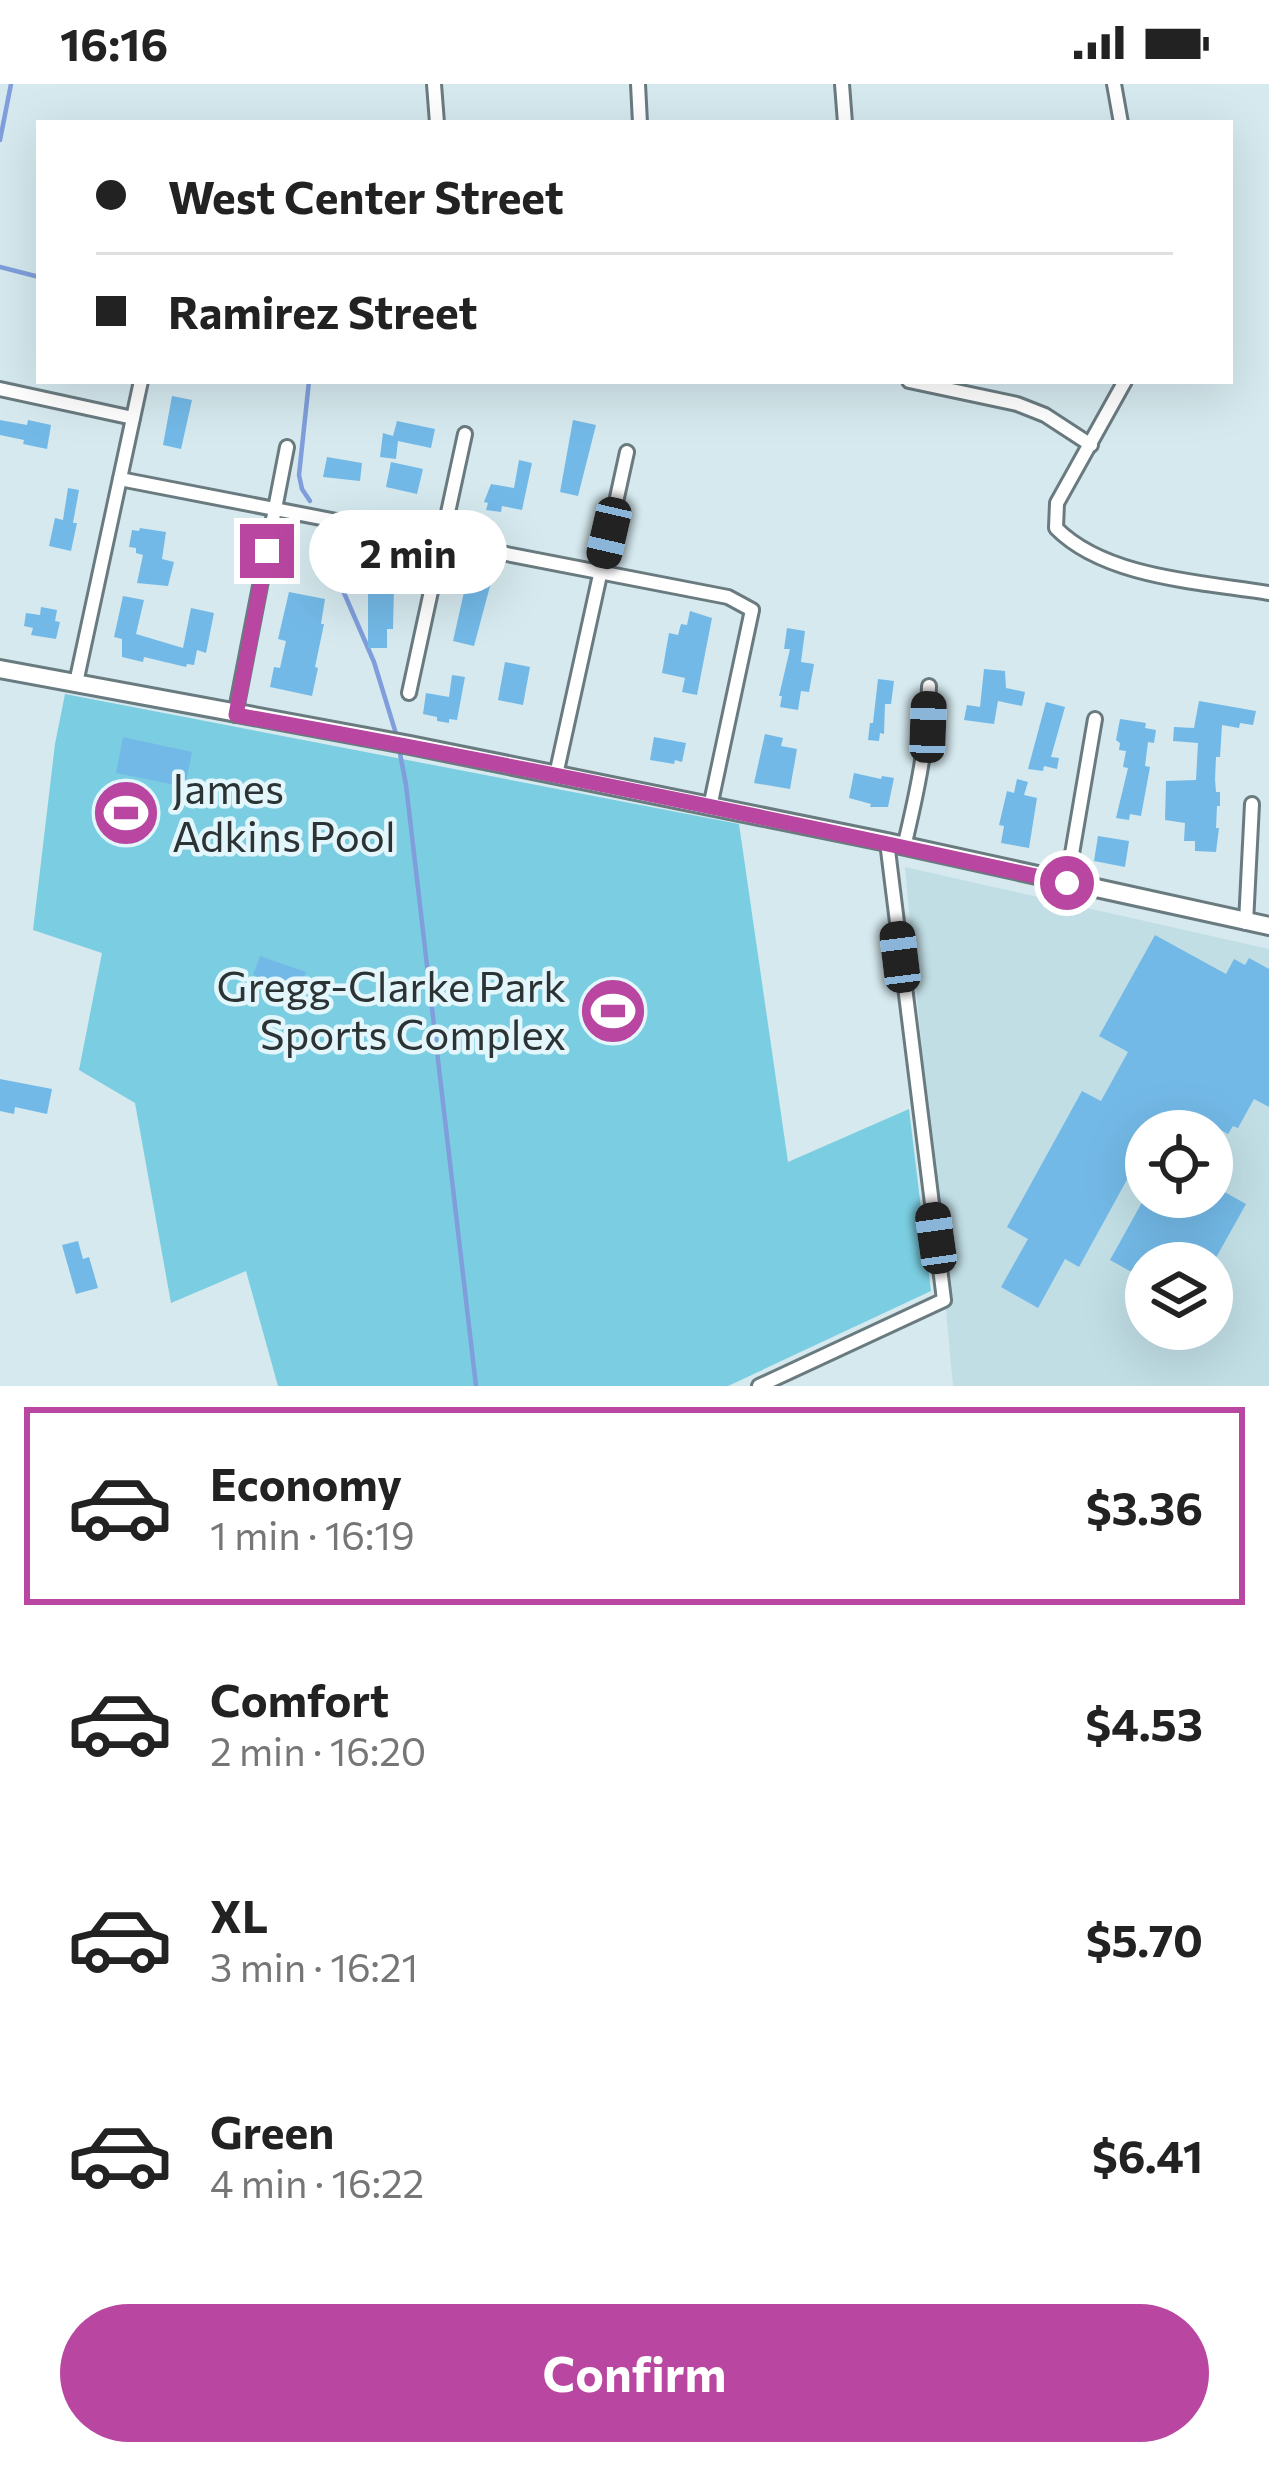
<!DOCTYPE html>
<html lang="en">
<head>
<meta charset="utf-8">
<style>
	body { margin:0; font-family:Commissioner,sans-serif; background:#f2f2f2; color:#222; height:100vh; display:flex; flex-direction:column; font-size:45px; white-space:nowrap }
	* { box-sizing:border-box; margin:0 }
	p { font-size:39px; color:#767676 }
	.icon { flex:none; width:66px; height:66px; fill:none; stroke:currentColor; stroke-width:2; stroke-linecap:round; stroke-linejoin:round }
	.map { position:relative; height:1302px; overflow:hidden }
	.details { display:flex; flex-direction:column; background:#fff; flex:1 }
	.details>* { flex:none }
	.guide { position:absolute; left:36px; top:36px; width:1197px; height:264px; border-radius:0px; box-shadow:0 12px 48px #0002; display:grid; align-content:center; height:264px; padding:0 60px; background:#fff }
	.fabs { position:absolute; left:1125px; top:1026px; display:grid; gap:24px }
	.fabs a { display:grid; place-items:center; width:108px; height:108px; border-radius:50%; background:#fff; box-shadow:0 12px 48px #0002; font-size:60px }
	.end { position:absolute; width:54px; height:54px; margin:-27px; border:15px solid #b946a0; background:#fff; box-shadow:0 0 0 6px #fff }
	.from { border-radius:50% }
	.bubble { position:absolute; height:84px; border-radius:42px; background:#fff; box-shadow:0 12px 48px #0002; font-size:39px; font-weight:700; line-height:84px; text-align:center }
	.car { position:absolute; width:36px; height:72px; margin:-36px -18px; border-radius:15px; box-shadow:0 0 9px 3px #0007; background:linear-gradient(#222 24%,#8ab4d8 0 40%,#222 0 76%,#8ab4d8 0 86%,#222 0) }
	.guide b { display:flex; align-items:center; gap:42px; height:114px; font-size:45px }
	.guide b+b { border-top:3px solid #e0e0e0 }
	.guide i { width:30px; height:30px; background:#222 }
	ul { padding:21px 0 0; list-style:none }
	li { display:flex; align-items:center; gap:36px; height:198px; margin:0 24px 18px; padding:0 36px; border:6px solid transparent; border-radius:0px }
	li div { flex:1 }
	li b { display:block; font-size:45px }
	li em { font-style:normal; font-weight:700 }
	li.selected { border-color:#b946a0 }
	li>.icon { width:108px; height:108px; stroke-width:1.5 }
	.action { display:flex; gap:24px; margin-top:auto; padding:24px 60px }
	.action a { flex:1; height:138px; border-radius:72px; background:#b946a0; color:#fff; font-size:48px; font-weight:700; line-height:138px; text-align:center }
	.status { display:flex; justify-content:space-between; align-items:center; height:84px; padding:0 60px; background:#fff; direction:ltr }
	.status svg { height:33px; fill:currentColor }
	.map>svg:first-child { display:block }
	.built { fill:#c1dee5; fill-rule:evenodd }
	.green { fill:#7bcee1 }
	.water { fill:#7f9edb }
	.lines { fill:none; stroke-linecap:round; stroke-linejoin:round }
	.stream { stroke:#7f9edb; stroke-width:4.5 }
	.building { fill:#73b9e7 }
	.street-casing { stroke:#6a7b80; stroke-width:18 }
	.secondary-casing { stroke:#6a7b80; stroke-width:22 }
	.street { stroke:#fff; stroke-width:12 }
	.secondary { stroke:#fff; stroke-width:16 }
	.route { stroke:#b946a0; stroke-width:15 }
	.labels { text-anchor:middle; stroke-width:9; stroke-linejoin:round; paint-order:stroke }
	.poi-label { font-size:42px; fill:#2b3335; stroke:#e2f6fb; text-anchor:start }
</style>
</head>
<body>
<div class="status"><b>16:16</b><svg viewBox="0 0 49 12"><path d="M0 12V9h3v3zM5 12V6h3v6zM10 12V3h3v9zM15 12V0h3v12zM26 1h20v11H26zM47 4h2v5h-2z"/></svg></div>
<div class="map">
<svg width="1269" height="1302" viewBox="0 0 1269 1302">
	<rect width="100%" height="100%" fill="#d5e9ee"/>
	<path class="built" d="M905,783l364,82v437h-316zM1146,1047h66v66h-66zM1146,1179h66v66h-66z"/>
	<polygon class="green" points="65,610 739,740 788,1078 909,1025 931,1207 728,1302 278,1302 246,1187 171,1219 135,1019 79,986 102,869 33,846 55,660"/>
	<polygon class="water" points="110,700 150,707 142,757 102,751"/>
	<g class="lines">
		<g class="stream">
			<polyline points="0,56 11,0"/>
			<polyline points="0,183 39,193"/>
			<polyline points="309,297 299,391 302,405 310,417"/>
			<polyline points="323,442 338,495 374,578 397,653"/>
			<polyline points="399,664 406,701 476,1302"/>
		</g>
	</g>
	<g class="building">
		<polygon points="172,312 192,316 181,365 163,361"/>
		<polygon points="0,336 27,341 28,336 51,341 47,365 23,360 24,356 0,351"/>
		<polygon points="573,336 596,341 578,412 560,408"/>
		<polygon points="397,337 435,345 431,364 398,357 396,375 380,373 383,349 393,352"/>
		<polygon points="327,373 362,379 360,397 323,393"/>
		<polygon points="519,376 532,379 522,426 502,422 501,428 486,426 488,419 484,418 491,400 514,404"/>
		<polygon points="391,378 423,385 417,410 386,403"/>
		<polygon points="68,404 79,406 73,439 77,439 71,467 49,462 55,434 63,436"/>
		<polygon points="140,444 166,448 162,475 174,478 168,502 137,499 143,471 136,469 136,464 129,463 132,446 139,447"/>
		<polygon points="367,475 398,481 394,503 393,545 387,545 387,564 368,564 368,505 361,504"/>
		<polygon points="469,486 493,491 474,562 453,557"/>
		<polygon points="289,508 325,515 321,540 324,540 315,583 318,584 312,612 270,603 274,583 280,584 286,557 278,555"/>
		<polygon points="123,512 144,516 136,550 183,564 191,524 214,529 206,569 197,566 194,581 187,580 186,583 144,573 143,578 122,573 122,555 114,553"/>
		<polygon points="41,523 57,526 55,537 60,538 56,555 31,551 33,544 24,542 26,529 40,531"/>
		<polygon points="690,527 712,534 697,611 682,608 685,594 662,589 669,549 678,551 681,540 687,541"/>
		<polygon points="787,544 805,547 801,578 814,580 809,608 801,607 798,626 780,623 782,612 779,612 790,565 784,565"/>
		<polygon points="505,578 530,583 523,621 498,616"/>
		<polygon points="984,585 1005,587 1006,604 1025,608 1022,622 998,617 994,640 964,636 967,621 980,623"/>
		<polygon points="452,591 465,593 457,636 449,635 449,639 437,637 437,633 423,630 426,609 449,613"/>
		<polygon points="878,595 894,597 891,620 885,620 884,650 880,649 879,657 868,656 870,639 873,639"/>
		<polygon points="1199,617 1256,627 1253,641 1240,639 1239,644 1222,641 1220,673 1216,673 1215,696 1216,708 1220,708 1220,722 1217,722 1216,744 1219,744 1216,768 1195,767 1195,757 1184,757 1185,739 1165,736 1166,697 1196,696 1198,659 1173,657 1174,643 1194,644"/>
		<polygon points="1046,618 1065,623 1051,673 1059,674 1057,685 1044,682 1043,687 1028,685"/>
		<polygon points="1120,635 1146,639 1145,644 1156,646 1154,659 1148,658 1145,682 1150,683 1141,732 1130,730 1129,736 1116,734 1128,684 1123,683 1126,667 1119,666 1120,659 1116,656"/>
		<polygon points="765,650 783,654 781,662 797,665 790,705 754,699"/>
		<polygon points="123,653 192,668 185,703 116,689"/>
		<polygon points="654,653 686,659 682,678 675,676 674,680 650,676"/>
		<polygon points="854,689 881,695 882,692 894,694 888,723 870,723 871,720 849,714"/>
		<polygon points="1017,695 1028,698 1024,711 1037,714 1029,764 1001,759 1004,742 999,741 1007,707 1014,709"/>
		<polygon points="1098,752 1129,757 1125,783 1094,777"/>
		<polygon points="1155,851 1226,890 1234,875 1245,881 1249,874 1269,885 1269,1023 1254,1015 1238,1044 1233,1042 1228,1050 1208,1039 1203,1047 1146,1047 1146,1061 1079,1183 1065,1175 1038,1224 1001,1203 1028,1155 1007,1143 1082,1007 1101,1017 1128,968 1099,952"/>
		<polygon points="260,872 306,888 299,907 253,891"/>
		<polygon points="0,995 52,1005 47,1030 15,1023 14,1030 0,1027"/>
		<polygon points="1212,1101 1246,1120 1213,1179 1146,1179 1146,1196 1110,1176 1145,1113 1212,1113"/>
		<polygon points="78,1157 83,1175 89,1173 98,1204 76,1210 62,1161"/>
	</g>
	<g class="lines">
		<defs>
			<g id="street">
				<polyline points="434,0 437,39"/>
				<polyline points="638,0 640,39"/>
				<polyline points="842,0 845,39"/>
				<polyline points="1114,0 1121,39"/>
				<polyline points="909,297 1017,320 1045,331 1091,361"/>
				<path d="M1125,297l-68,122 -1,25c49,50 146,54 213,65"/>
				<polyline points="0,305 133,334"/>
				<polyline points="120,395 728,513 752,526 710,723"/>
				<polyline points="76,599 141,297"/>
				<polyline points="409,609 465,350"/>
				<polyline points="235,631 287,363"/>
				<polyline points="556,691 627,368"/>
				<path d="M904,763c13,-54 24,-106 25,-161"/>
				<polyline points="1067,799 1095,635"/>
				<polyline points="1246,839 1252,720"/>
				<polyline points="759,1302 944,1216 887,758"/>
			</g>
			<polyline id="secondary" points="0,585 410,661 887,758 1269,842"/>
		</defs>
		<use href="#street" class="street-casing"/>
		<use href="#secondary" class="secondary-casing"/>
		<use href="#street" class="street"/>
		<use href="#secondary" class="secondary"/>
	</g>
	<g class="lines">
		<path class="route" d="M267,467l-31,164c278,49 555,107 831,168"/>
	</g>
	<defs>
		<symbol id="stadium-disc" viewBox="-11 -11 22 22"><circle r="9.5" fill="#b946a0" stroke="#e2f6fb"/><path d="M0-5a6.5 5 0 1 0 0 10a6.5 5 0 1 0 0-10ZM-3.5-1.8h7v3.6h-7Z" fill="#fff"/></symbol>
	</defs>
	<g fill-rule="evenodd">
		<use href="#stadium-disc" x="88" y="691" width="76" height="76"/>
		<use href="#stadium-disc" x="575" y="889" width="76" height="76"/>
	</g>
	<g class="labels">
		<g class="poi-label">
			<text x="172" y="720">James<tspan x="172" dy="48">Adkins Pool</tspan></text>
			<text x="566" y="918" text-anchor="end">Gregg-Clarke Park<tspan x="566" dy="48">Sports Complex</tspan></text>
		</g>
	</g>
</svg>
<div class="fabs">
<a><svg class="icon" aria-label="locate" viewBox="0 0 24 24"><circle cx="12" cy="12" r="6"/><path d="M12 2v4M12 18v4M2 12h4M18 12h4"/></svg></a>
<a><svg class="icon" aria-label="layers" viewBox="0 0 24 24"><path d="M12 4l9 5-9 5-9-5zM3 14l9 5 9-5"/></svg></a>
</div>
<i class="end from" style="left:1067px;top:799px"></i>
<i class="end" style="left:267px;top:467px"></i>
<div class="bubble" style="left:309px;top:426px;width:198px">2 min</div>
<i class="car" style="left:609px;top:449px;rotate:193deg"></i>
<i class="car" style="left:928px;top:643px;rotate:2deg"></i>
<i class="car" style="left:900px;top:873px;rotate:353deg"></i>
<i class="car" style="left:936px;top:1154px;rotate:352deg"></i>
<div class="guide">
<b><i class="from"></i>West Center Street</b>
<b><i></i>Ramirez Street</b>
</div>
</div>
<section class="details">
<ul>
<li class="selected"><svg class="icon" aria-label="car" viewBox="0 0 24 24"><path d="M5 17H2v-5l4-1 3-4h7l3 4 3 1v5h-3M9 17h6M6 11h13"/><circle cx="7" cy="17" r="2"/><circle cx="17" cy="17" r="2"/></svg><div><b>Economy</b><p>1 min · 16:19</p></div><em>$3.36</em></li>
<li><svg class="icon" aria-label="car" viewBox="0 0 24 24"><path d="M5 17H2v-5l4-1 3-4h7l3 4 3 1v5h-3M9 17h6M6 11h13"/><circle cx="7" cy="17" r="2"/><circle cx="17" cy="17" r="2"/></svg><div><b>Comfort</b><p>2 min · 16:20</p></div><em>$4.53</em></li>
<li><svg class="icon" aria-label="car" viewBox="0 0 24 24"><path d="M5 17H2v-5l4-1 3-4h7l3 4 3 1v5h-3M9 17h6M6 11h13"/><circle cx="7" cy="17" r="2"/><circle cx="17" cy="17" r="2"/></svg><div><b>XL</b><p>3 min · 16:21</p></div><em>$5.70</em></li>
<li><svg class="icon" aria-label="car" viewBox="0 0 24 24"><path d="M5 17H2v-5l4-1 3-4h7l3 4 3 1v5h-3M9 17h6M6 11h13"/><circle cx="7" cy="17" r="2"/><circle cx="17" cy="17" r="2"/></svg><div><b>Green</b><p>4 min · 16:22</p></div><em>$6.41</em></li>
</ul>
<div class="action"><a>Confirm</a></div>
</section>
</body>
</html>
